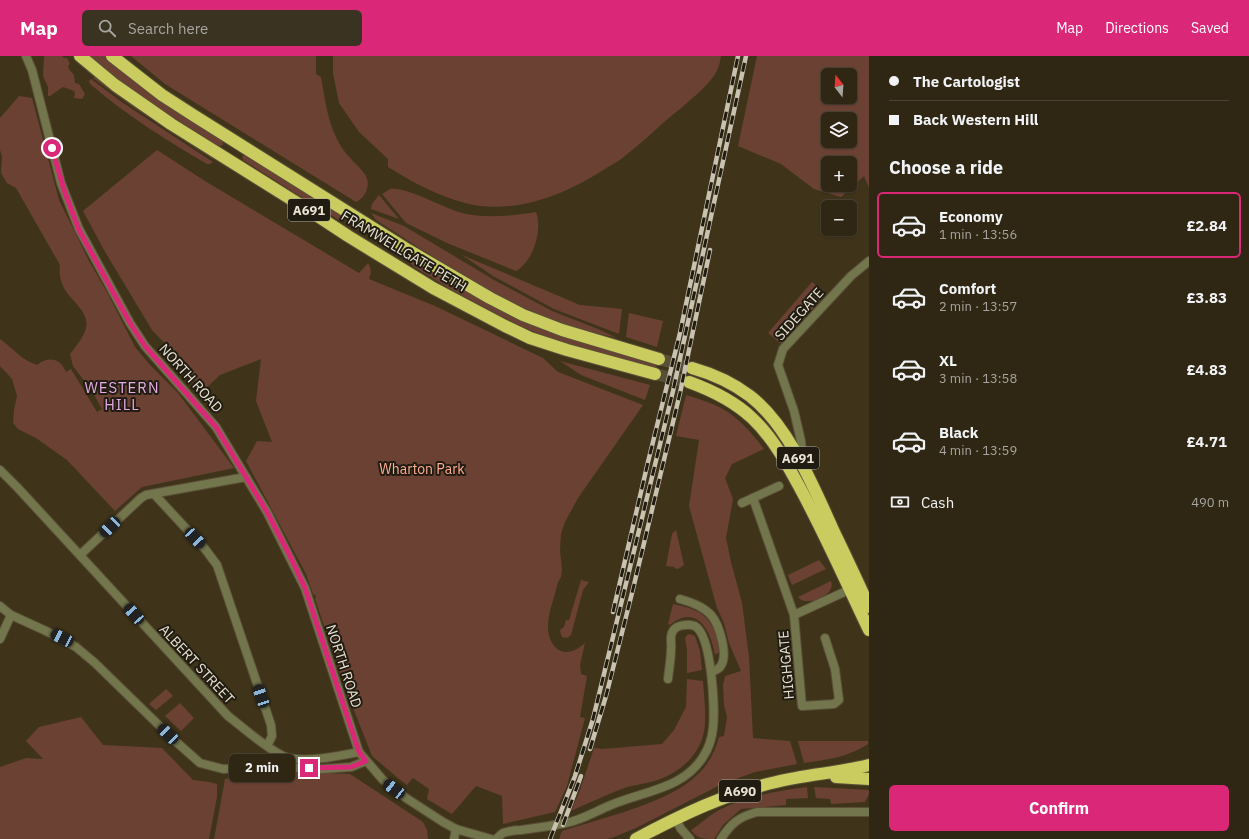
<!DOCTYPE html>
<html lang="en">
<head>
<meta charset="utf-8">
<style>
	body { margin:0; font-family:"IBM Plex Sans",sans-serif; background:#3b3322; color:#f1f3f6; height:100vh; display:flex; flex-direction:column; font-size:15px; white-space:nowrap }
	* { box-sizing:border-box; margin:0 }
	p { font-size:13px; color:#a7a5a0 }
	.icon { flex:none; width:22px; height:22px; fill:none; stroke:currentColor; stroke-width:2; stroke-linecap:round; stroke-linejoin:round }
	.map { position:relative; flex:1; overflow:hidden }
	.sheet { display:flex; flex-direction:column; background:#2f2714; width:380px }
	.sheet>* { flex:none }
	.hud { display:grid; align-content:center; height:88px; padding:0 20px; background:#2f2714 }
	.needle { width:26px; rotate:343deg }
	.fabs { position:absolute; left:821px; top:12px; display:grid; gap:8px }
	.fabs a { display:grid; place-items:center; width:36px; height:36px; border-radius:6px; background:#2f2714; box-shadow:0 1px 3px #0004,0 0 0 1px #4a4434; font-size:20px }
	.end { position:absolute; width:18px; height:18px; margin:-9px; border:5px solid #db2777; background:#fff; box-shadow:0 0 0 2px #fff }
	.from { border-radius:50% }
	.bubble { position:absolute; height:28px; border-radius:6px; background:#2f2714; box-shadow:0 1px 3px #0004,0 0 0 1px #4a4434; font-size:13px; font-weight:700; line-height:28px; text-align:center }
	.car { position:absolute; width:12px; height:24px; margin:-12px -6px; border-radius:5px; box-shadow:0 0 3px 1px #0007; background:linear-gradient(#222 24%,#8ab4d8 0 40%,#222 0 76%,#8ab4d8 0 86%,#222 0) }
	.hud b { display:flex; align-items:center; gap:14px; height:38px; font-size:15px }
	.hud b+b { border-top:1px solid #4a4434 }
	.hud i { width:10px; height:10px; background:#f1f3f6 }
	ul { padding:0; list-style:none }
	li { display:flex; align-items:center; gap:12px; height:66px; margin:0 8px 6px; padding:0 12px; border:2px solid transparent; border-radius:6px }
	li div { flex:1 }
	li b { display:block; font-size:15px }
	li em { font-style:normal; font-weight:700 }
	li.current { border-color:#db2777 }
	li>.icon { width:36px; height:36px; stroke-width:1.5 }
	h2 { padding:0 20px; font-size:18px; line-height:48px }
	.pay { display:flex; align-items:center; gap:10px; height:44px; padding:0 20px; font-size:15px }
	.pay p { margin-inline-start:auto }
	.cta { display:flex; gap:8px; margin-top:auto; padding:8px 20px }
	.cta a { flex:1; height:46px; border-radius:6px; background:#db2777; color:#fff; font-size:16px; font-weight:700; line-height:46px; text-align:center }
	header { display:flex; align-items:center; gap:24px; box-sizing:border-box; height:56px; padding:0 20px; background:#db2777; color:#fff }
	header strong { font-size:19px }
	nav { display:flex; gap:22px; margin-inline-start:auto; font-size:14px }
	.search { width:280px; height:36px; background:#3b3322; display:flex; align-items:center; gap:10px; box-sizing:border-box; padding:0 14px; border-radius:6px; color:#a7a5a0; font-size:15px }
	main { display:flex; flex:1; min-height:0 }
	.map>svg:first-child { display:block }
	.green { fill:#6b4134; fill-rule:evenodd }
	.lines { fill:none; stroke-linecap:round; stroke-linejoin:round }
	.highway-tunnel { stroke:#594e36; stroke-width:12; stroke-dasharray:12 6; stroke-linecap:butt }
	.street-casing { stroke:#5a5038; stroke-width:10 }
	.highway-casing { stroke:#5a5038; stroke-width:14 }
	.street { stroke:#73754c; stroke-width:8 }
	.highway { stroke:#cacc5f; stroke-width:12 }
	.rail-casing { stroke:#c9c2b1; stroke-width:4.5 }
	.rail { stroke:#211c11; stroke-width:3; stroke-dasharray:9; stroke-linecap:butt }
	.route { stroke:#db2777; stroke-width:5 }
	.labels { text-anchor:middle; stroke-width:4; stroke-linejoin:round; paint-order:stroke }
	.shield { fill:#211c11; stroke:#aea79a; stroke-width:1 }
	.shield-label { font-size:13px; font-weight:bold; fill:#eae3d4 }
	.street-label { font-size:14px; fill:#eae3d4; stroke:#211c11 }
	.park-label { font-size:14px; fill:#ffad93; stroke:#211c11 }
	.neighbourhood-label { font-size:15px; letter-spacing:1px; fill:#e4abe4; stroke:#211c11 }
</style>
</head>
<body>
<header>
<strong>Map</strong>
<div class="search"><svg class="icon" aria-label="search" viewBox="0 0 24 24"><circle cx="10" cy="10" r="6"/><path d="M15 15l6 6"/></svg>Search here</div>
<nav><a>Map</a><a>Directions</a><a>Saved</a></nav>
</header>
<main>
<div class="map">
<svg width="869" height="783" viewBox="0 0 869 783">
	<rect width="100%" height="100%" fill="#3f341a"/>
	<g class="green">
		<polygon points="44,0 62,0 64,2 67,2 70,8 68,10 69,13 74,19 75,27 79,28 85,38 82,43 74,42 75,38 74,35 63,31 50,40 48,40 48,31 43,20"/>
		<path d="M89,0h17c36,32 74,59 115,84l2,3v2l-4,1c-44,-28 -90,-55 -130,-90z"/>
		<path d="M131,0h185v18l5,3c4,21 6,43 16,62 5,11 13,19 21,27 3,4 8,8 9,13 3,8 -3,20 -11,23l-191,-118z"/>
		<path d="M333,0h388c-1,4 -1,8 -3,12 -5,16 -41,43 -55,55 -12,11 -24,22 -37,32 -5,5 -12,8 -18,12 -41,27 -93,49 -143,36 -27,-7 -53,-21 -77,-36v-8l-29,-27 -20,-29 -6,-30z"/>
		<path d="M757,0h112v132l-5,-12 -23,21 -27,-8 -33,-25 -43,-18zM828,19h22v22h-22zM828,63h22v22h-22zM828,107h22v22h-22z"/>
		<polygon points="95,21 212,100 213,103 136,53 93,22"/>
		<path d="M91,23l32,24 90,59 -3,2h-3c-41,-24 -81,-49 -117,-80l-1,-3z"/>
		<path d="M19,40l13,2 27,102 30,61 19,33 27,53 15,18 28,28 56,75 -92,19 -27,24 -48,-51 -31,-22 -18,-9 -5,-6 1,-13 3,-14 -5,-17 -12,-13v-27c13,9 21,21 37,26 12,-9 23,-7 29,7l5,-3 26,43 5,-3 -10,-18 -19,-25 -3,-12c6,-8 14,-17 16,-26 4,-16 -16,-28 -22,-40 -4,-8 -5,-14 -4,-23l-44,-77 -9,-5 -6,-10 1,-17 -2,-6v-32z"/>
		<path d="M157,94l48,31 154,92 9,-10c4,6 3,10 1,16l66,27 108,52 15,14 85,33 -65,93 -13,24 -4,12 -1,16 2,20 -1,7 -3,5c-3,14 -10,30 -10,45 0,14 9,29 24,24 5,-1 9,-5 13,-8l-5,22 1,9 6,2 -7,41 5,1 -18,68 -12,26 -52,12 -1,-28 -26,-10 -24,28 -25,-15 2,-10 -16,-11 -6,7 -8,-6 -27,-23 -26,-66 2,-5 -5,-3 -28,-83 1,-3 -3,-2 -7,-20 -60,-113 11,-20 15,1 -16,-41 5,-42 -41,16 -18,17 -21,-32 -29,-30 -48,-80 -21,-39z"/>
		<polygon points="245,99 249,100 317,142 312,148 243,104 242,100"/>
		<path d="M390,133c17,-3 56,21 76,25 24,4 46,2 70,-2 7,17 -3,50 -20,59l-69,-28 -41,-20 -24,-29z"/>
		<polygon points="379,139 399,163 371,153 372,148"/>
		<polygon points="320,145 345,161 345,164 342,166 316,150"/>
		<path d="M371,157l33,13 90,54 58,31 46,18 19,9c-16,-4 -33,-7 -50,-13 -66,-22 -132,-67 -191,-105z"/>
		<polygon points="401,196 487,246 533,270 598,291 599,292 657,307 656,312 620,303 555,284 522,271 452,234 414,211"/>
		<polygon points="462,199 580,249 622,253 619,278 554,253 493,220"/>
		<polygon points="812,226 826,238 781,288 768,277"/>
		<polygon points="629,257 663,265 657,291 626,281"/>
		<polygon points="560,305 650,329 645,344 581,319"/>
		<path d="M686,339c10,3 20,6 29,10 21,9 36,27 49,44l-32,15 -7,14 8,21 -7,39 5,24 11,41 7,54 4,81 37,3 7,23 -42,8 -33,12 -86,44 -22,9 -7,2h-48l3,-8c37,-12 110,-29 136,-57 11,-10 17,-23 21,-37l5,-1 3,-19 -3,-12 -1,-20 2,-9 16,-5 -12,-28 -5,-20 -7,-15 -28,-102 10,-66 -23,-4z"/>
		<polygon points="676,474 684,509 678,513 674,512 675,511 666,510 672,478"/>
		<polygon points="819,504 826,513 792,529 788,519"/>
		<polygon points="581,524 589,526 583,534 571,579 567,582 562,581 561,579 560,574 564,571 566,564 569,564"/>
		<path d="M831,525c6,14 -25,27 -33,16z"/>
		<path d="M673,548c31,6 42,15 46,48l-4,3c-4,-24 -18,-52 -45,-30l-2,-1z"/>
		<polygon points="690,578 695,580 700,595 702,614 687,617 687,594 685,582 687,579"/>
		<path d="M687,623l16,2c1,17 5,42 -1,58 -8,23 -29,37 -51,43 -8,2 -16,3 -24,5 -19,7 -38,16 -56,24l9,-21 14,-42 8,1 60,-5 12,-14 12,-23z"/>
		<polygon points="166,633 173,640 156,654 149,648"/>
		<polygon points="180,647 194,662 181,675 165,660"/>
		<polygon points="81,661 103,689 162,692 193,724 209,726 217,728 217,741 209,783 0,783 0,711 26,702 43,703 26,685 39,671"/>
		<path d="M798,685h70v3c-20,13 -41,16 -64,19z"/>
		<polygon points="272,715 350,718 423,766 427,774 428,783 214,783 225,723 251,716"/>
		<path d="M807,731l1,11 -22,1v6l-45,4 -18,16 -9,14c-10,0 -17,0 -23,-9 8,-5 15,-12 23,-17 27,-16 62,-22 93,-26z"/>
		<polygon points="814,731 869,734 869,738 865,746 831,748 830,743 816,742"/>
	</g>
	<g class="lines">
		<g class="highway-tunnel">
			<polyline points="659,303 692,312"/>
			<polyline points="655,318 689,326"/>
		</g>
		<defs>
			<g id="street">
				<polyline points="26,0 32,14 61,127 79,173 130,267 145,290 216,371 267,456 305,532 359,696 383,724 406,742 443,766 456,773 491,783"/>
				<polyline points="803,406 801,385 794,355 778,309 783,293 851,220 869,205"/>
				<path d="M0,414l17,17 211,229c17,13 35,30 55,40 18,8 56,0 76,-4"/>
				<polyline points="155,439 205,493 217,509 271,669 272,680 267,690"/>
				<polyline points="753,442 794,559 802,650 834,648 839,644 835,613 825,582"/>
				<polyline points="742,447 779,430"/>
				<polyline points="80,499 141,442 146,439 246,421"/>
				<path d="M680,543c11,3 23,7 31,16 8,9 19,43 8,53 -2,2 -5,3 -8,4"/>
				<polyline points="0,550 11,559 46,575 76,591 95,607 173,683 200,707 223,713 270,711 322,713 351,711 366,705"/>
				<polyline points="794,559 853,532"/>
				<polyline points="0,583 11,559"/>
				<polyline points="676,764 681,773 690,783"/>
				<polyline points="454,783 456,773"/>
				<path d="M496,783c3,-2 5,-5 7,-6 6,-2 12,-3 18,-3 15,-2 30,-4 45,-7 16,-3 30,-12 45,-18 33,-14 72,-16 92,-48 6,-9 9,-19 10,-29 2,-19 -1,-92 -18,-102 -3,-1 -6,-2 -9,-1 -5,0 -11,2 -13,6 -4,5 -1,12 -2,18 0,10 -2,20 -3,30"/>
				<path d="M721,783c10,-16 18,-22 36,-27h112"/>
			</g>
			<g id="highway">
				<polyline points="80,0 115,29 171,68 310,155 348,180 433,232 505,270 530,282 567,294 655,318"/>
				<polyline points="112,0 162,39 193,59 408,194 490,242 523,259 562,274 659,303"/>
				<path d="M692,312c21,6 41,15 58,28 39,30 64,92 84,136 12,25 24,50 35,75"/>
				<path d="M689,326c22,8 45,19 63,36 21,20 34,44 48,70 25,46 46,94 69,142"/>
				<polyline points="836,721 869,723"/>
				<path d="M636,783c45,-24 91,-46 140,-57 31,-8 63,-9 93,-17"/>
			</g>
		</defs>
		<use href="#street" class="street-casing"/>
		<use href="#highway" class="highway-casing"/>
		<use href="#street" class="street"/>
		<use href="#highway" class="highway"/>
		<defs>
			<g id="rail">
				<polyline points="613,556 648,406 680,277 738,0"/>
				<polyline points="590,693 606,640 633,533 680,337 710,194"/>
				<polyline points="563,769 581,720"/>
				<polyline points="550,783 575,720 593,663 673,335 746,0"/>
			</g>
		</defs>
		<use href="#rail" class="rail-casing"/>
		<use href="#rail" class="rail"/>
	</g>
	<g class="lines">
		<polyline class="route" points="52,92 64,134 79,174 130,267 145,290 216,371 267,456 289,498 305,532 359,696 366,705 351,711 309,712"/>
	</g>
	<g class="labels">
		<g class="shield">
			<rect x="288" y="143" width="42" height="22" rx="3"/>
			<rect x="777" y="391" width="42" height="22" rx="3"/>
			<rect x="719" y="724" width="42" height="22" rx="3"/>
		</g>
		<g class="shield-label">
			<text x="309" y="159">A691</text>
			<text x="798" y="407">A691</text>
			<text x="740" y="740">A690</text>
		</g>
		<g class="street-label">
			<text transform="translate(404 195) rotate(31)" y="5">FRAMWELLGATE PETH</text>
			<text transform="translate(799 258) rotate(-48)" y="5">SIDEGATE</text>
			<text transform="translate(191 322) rotate(48)" y="5">NORTH ROAD</text>
			<text transform="translate(197 608) rotate(47)" y="5">ALBERT STREET</text>
			<text transform="translate(786 609) rotate(-95)" y="5">HIGHGATE</text>
			<text transform="translate(344 610) rotate(72)" y="5">NORTH ROAD</text>
		</g>
		<g class="park-label">
			<text x="422" y="418">Wharton Park</text>
		</g>
		<g class="neighbourhood-label">
			<text x="122" y="337">WESTERN<tspan x="122" dy="17">HILL</tspan></text>
		</g>
	</g>
</svg>
<div class="fabs">
<a><svg class="needle" viewBox="-14 -14 28 28"><path d="M0-13l5 13h-10z" fill="#e53935"/><path d="M0 13l5-13h-10z" fill="#a7a5a0"/></svg></a>
<a><svg class="icon" aria-label="layers" viewBox="0 0 24 24"><path d="M12 4l9 5-9 5-9-5zM3 14l9 5 9-5"/></svg></a>
<a>+</a>
<a>−</a>
</div>
<i class="end from" style="left:52px;top:92px"></i>
<i class="end" style="left:309px;top:712px"></i>
<div class="bubble" style="left:229px;top:698px;width:66px">2 min</div>
<i class="car" style="left:110px;top:471px;rotate:226deg"></i>
<i class="car" style="left:195px;top:482px;rotate:137deg"></i>
<i class="car" style="left:134px;top:558px;rotate:318deg"></i>
<i class="car" style="left:62px;top:582px;rotate:297deg"></i>
<i class="car" style="left:261px;top:640px;rotate:341deg"></i>
<i class="car" style="left:168px;top:678px;rotate:314deg"></i>
<i class="car" style="left:394px;top:733px;rotate:308deg"></i>
</div>
<section class="sheet">
<div class="hud">
<b><i class="from"></i>The Cartologist</b>
<b><i></i>Back Western Hill</b>
</div>
<h2>Choose a ride</h2>
<ul>
<li class="current"><svg class="icon" aria-label="car" viewBox="0 0 24 24"><path d="M5 17H2v-5l4-1 3-4h7l3 4 3 1v5h-3M9 17h6M6 11h13"/><circle cx="7" cy="17" r="2"/><circle cx="17" cy="17" r="2"/></svg><div><b>Economy</b><p>1 min · 13:56</p></div><em>£2.84</em></li>
<li><svg class="icon" aria-label="car" viewBox="0 0 24 24"><path d="M5 17H2v-5l4-1 3-4h7l3 4 3 1v5h-3M9 17h6M6 11h13"/><circle cx="7" cy="17" r="2"/><circle cx="17" cy="17" r="2"/></svg><div><b>Comfort</b><p>2 min · 13:57</p></div><em>£3.83</em></li>
<li><svg class="icon" aria-label="car" viewBox="0 0 24 24"><path d="M5 17H2v-5l4-1 3-4h7l3 4 3 1v5h-3M9 17h6M6 11h13"/><circle cx="7" cy="17" r="2"/><circle cx="17" cy="17" r="2"/></svg><div><b>XL</b><p>3 min · 13:58</p></div><em>£4.83</em></li>
<li><svg class="icon" aria-label="car" viewBox="0 0 24 24"><path d="M5 17H2v-5l4-1 3-4h7l3 4 3 1v5h-3M9 17h6M6 11h13"/><circle cx="7" cy="17" r="2"/><circle cx="17" cy="17" r="2"/></svg><div><b>Black</b><p>4 min · 13:59</p></div><em>£4.71</em></li>
</ul>
<div class="pay"><svg class="icon" aria-label="cash" viewBox="0 0 24 24"><path d="M3 7h18v10H3z"/><circle cx="12" cy="12" r="2"/></svg>Cash<p>490 m</p></div>
<div class="cta"><a>Confirm</a></div>
</section>
</main>
</body>
</html>
